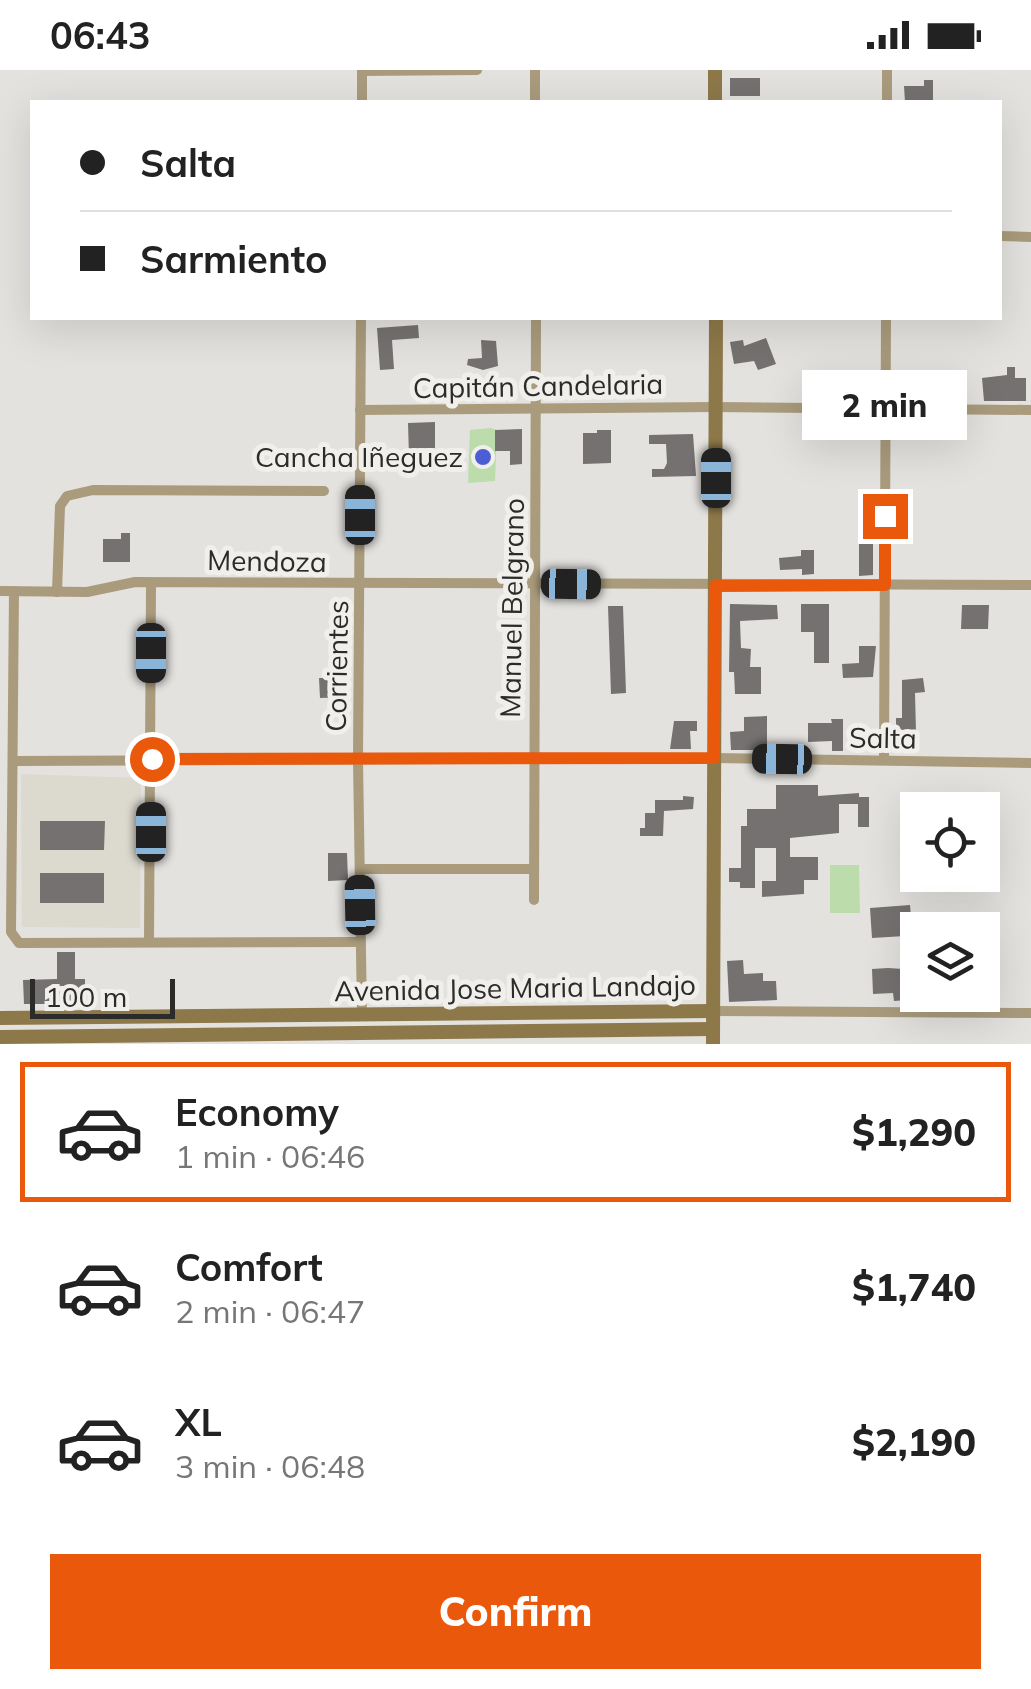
<!DOCTYPE html>
<html lang="en">
<head>
<meta charset="utf-8">
<style>
	body { margin:0; font-family:Mulish,sans-serif; background:#f2f2f2; color:#222; height:100vh; display:flex; flex-direction:column; font-size:38px; white-space:nowrap }
	* { box-sizing:border-box; margin:0 }
	p { font-size:32px; color:#767676 }
	.icon { flex:none; width:55px; height:55px; fill:none; stroke:currentColor; stroke-width:2; stroke-linecap:round; stroke-linejoin:round }
	.map { position:relative; height:974px; overflow:hidden }
	.drawer { display:flex; flex-direction:column; background:#fff; flex:1 }
	.drawer>* { flex:none }
	.guide { position:absolute; left:30px; top:30px; width:972px; height:220px; border-radius:0px; box-shadow:0 10px 40px #0002; display:grid; align-content:center; height:220px; padding:0 50px; background:#fff }
	.tools { position:absolute; left:900px; top:722px; display:grid; gap:20px }
	.tools a { display:grid; place-items:center; width:100px; height:100px; border-radius:0px; background:#fff; box-shadow:0 10px 40px #0002; font-size:50px }
	.scale { position:absolute; left:30px; bottom:25px; width:145px; box-sizing:border-box; padding-left:10px; border:5px solid #2b2b2a; border-top:0; font-size:28px; line-height:35px; white-space:nowrap; color:#2b2b2a; -webkit-text-stroke:8px #f1efec; paint-order:stroke }
	.end { position:absolute; width:45px; height:45px; margin:-22px; border:12px solid #ea580c; background:#fff; box-shadow:0 0 0 5px #fff }
	.from { border-radius:50% }
	.bubble { position:absolute; height:70px; border-radius:0px; background:#fff; box-shadow:0 10px 40px #0002; font-size:32px; font-weight:800; line-height:70px; text-align:center }
	.car { position:absolute; width:30px; height:60px; margin:-30px -15px; border-radius:12px; box-shadow:0 0 8px 2px #0007; background:linear-gradient(#222 24%,#8ab4d8 0 40%,#222 0 76%,#8ab4d8 0 86%,#222 0) }
	.guide b { display:flex; align-items:center; gap:35px; height:95px; font-size:38px }
	.guide b+b { border-top:2px solid #e0e0e0 }
	.guide i { width:25px; height:25px; background:#222 }
	ul { padding:18px 0 0; list-style:none }
	li { display:flex; align-items:center; gap:30px; height:140px; margin:0 20px 15px; padding:0 30px; border:5px solid transparent; border-radius:0px }
	li div { flex:1 }
	li b { display:block; font-size:38px }
	li em { font-style:normal; font-weight:800 }
	li.selected { border-color:#ea580c }
	li>.icon { width:90px; height:90px; stroke-width:1.5 }
	.primary-button { display:flex; gap:20px; margin-top:auto; padding:20px 50px }
	.primary-button a { flex:1; height:115px; border-radius:0px; background:#ea580c; color:#fff; font-size:40px; font-weight:800; line-height:115px; text-align:center }
	.status { display:flex; justify-content:space-between; align-items:center; height:70px; padding:0 50px; background:#fff; direction:ltr }
	.status svg { height:28px; fill:currentColor }
	.map>svg:first-child { display:block }
	.built { fill:#dcd9ce }
	.green { fill:#bcdcab }
	.building { fill:#757170 }
	.lines { fill:none; stroke-linecap:round; stroke-linejoin:round }
	.street { stroke:#a99b7c; stroke-width:10 }
	.secondary { stroke:#8d7849; stroke-width:14 }
	.route { stroke:#ea580c; stroke-width:12 }
	.poi-dot { fill:#4d5ed4; stroke:#f1efec; stroke-width:4 }
	.labels { text-anchor:middle; stroke-width:10; stroke-linejoin:round; paint-order:stroke }
	.street-label { font-size:28px; fill:#2b2b2a; stroke:#f1efec }
	.poi-label { font-size:28px; fill:#2b2b2a; stroke:#f1efec; text-anchor:end }
</style>
</head>
<body>
<div class="status"><b>06:43</b><svg viewBox="0 0 49 12"><path d="M0 12V9h3v3zM5 12V6h3v6zM10 12V3h3v9zM15 12V0h3v12zM26 1h20v11H26zM47 4h2v5h-2z"/></svg></div>
<div class="map">
<svg width="1031" height="974" viewBox="0 0 1031 974">
	<rect width="100%" height="100%" fill="#e3e2df"/>
	<polygon class="built" points="21,704 141,708 140,858 22,857"/>
	<g class="green">
		<polygon points="491,358 497,360 495,411 468,413 470,360"/>
		<polygon points="830,795 859,795 860,843 830,843"/>
	</g>
	<g class="building">
		<rect x="730" y="8" width="30" height="18"/>
		<polygon points="924,10 933,10 933,32 905,32 904,16 924,16"/>
		<polygon points="418,255 419,268 392,270 394,299 380,300 377,258"/>
		<polygon points="766,268 776,294 758,300 754,291 734,294 730,272 743,270 744,276"/>
		<polygon points="481,270 496,271 498,296 483,300 467,295 468,289 482,288"/>
		<polygon points="1007,297 1015,297 1015,308 1026,308 1026,331 984,331 982,308 1007,305"/>
		<polygon points="435,352 435,378 423,378 423,387 409,388 408,353"/>
		<polygon points="522,359 522,394 510,395 510,381 495,381 495,360"/>
		<polygon points="597,360 611,360 611,393 583,394 583,363 597,363"/>
		<polygon points="693,364 696,406 652,407 652,399 664,399 667,393 666,374 649,374 649,365"/>
		<polygon points="859,460 873,460 873,505 859,506"/>
		<polygon points="121,463 130,463 130,492 103,492 103,469 121,469"/>
		<polygon points="801,480 814,480 814,504 802,505 802,499 780,500 779,488 801,486"/>
		<polygon points="730,534 777,535 778,549 740,551 741,578 751,579 750,597 761,597 761,624 735,624 734,602 729,602"/>
		<polygon points="801,534 829,534 829,593 814,593 814,562 801,562"/>
		<polygon points="962,535 989,535 988,559 961,559"/>
		<polygon points="608,536 623,536 626,623 611,624"/>
		<polygon points="859,576 876,576 873,607 843,608 842,594 859,593"/>
		<polygon points="319,608 342,608 342,614 348,614 348,627 320,628"/>
		<polygon points="923,608 925,622 915,623 916,662 896,663 896,648 902,648 902,610"/>
		<polygon points="767,646 767,680 731,680 730,662 744,661 744,647"/>
		<polygon points="831,649 843,649 843,681 832,681 832,671 808,672 808,653 832,653"/>
		<polygon points="674,651 697,651 697,661 690,661 691,679 670,679"/>
		<polygon points="776,715 818,715 818,726 859,723 859,727 869,727 869,757 858,757 858,734 839,734 839,763 790,768 790,787 818,787 818,810 804,810 804,824 762,827 762,811 776,811 776,778 755,778 755,818 740,818 740,812 729,812 729,798 741,798 741,756 747,756 747,739 776,739"/>
		<polygon points="683,726 694,727 693,739 664,741 663,766 640,766 640,758 645,758 645,743 655,743 655,730 683,730"/>
		<polygon points="40,751 105,751 104,780 40,780"/>
		<polygon points="328,783 347,783 348,810 328,811"/>
		<rect x="40" y="803" width="64" height="30"/>
		<polygon points="910,835 912,858 904,859 905,866 872,868 870,838"/>
		<polygon points="57,882 75,882 75,909 85,909 85,934 24,934 23,910 57,909"/>
		<polygon points="743,890 744,904 763,903 763,911 776,911 777,930 729,932 727,891"/>
		<polygon points="888,898 903,899 906,930 894,931 893,923 873,924 872,899"/>
	</g>
	<g class="lines">
		<g class="street">
			<polyline points="362,0 362,32"/>
			<polyline points="535,0 535,32"/>
			<polyline points="362,1 477,0"/>
			<polyline points="887,32 887,0"/>
			<polyline points="1000,166 1031,167"/>
			<polyline points="361,248 358,690 362,945"/>
			<polyline points="360,340 716,337 1031,340"/>
			<polyline points="0,521 87,522 135,512 1031,515"/>
			<polyline points="14,521 11,862 19,873 360,872"/>
			<polyline points="57,522 60,436 67,426 93,420 324,421"/>
			<polyline points="884,690 886,248"/>
			<polyline points="14,691 714,688 1031,693"/>
			<polyline points="360,799 533,799"/>
			<polyline points="534,830 536,248"/>
			<polyline points="149,872 151,513"/>
			<polyline points="713,941 1031,943"/>
		</g>
		<g class="secondary">
			<polyline points="715,32 715,0"/>
			<polyline points="0,948 713,941"/>
			<polyline points="0,967 713,959"/>
			<polyline points="713,974 716,248"/>
		</g>
	</g>
	<g class="lines">
		<polyline class="route" points="152,689 714,688 715,516 885,515 885,446"/>
	</g>
	<circle class="poi-dot" cx="483" cy="387" r="10"/>
	<g class="labels">
		<g class="street-label">
			<text transform="translate(538 316) rotate(-1)" y="10">Capitán Candelaria</text>
			<text transform="translate(267 491) rotate(1)" y="10">Mendoza</text>
			<text transform="translate(512 538) rotate(-89)" y="10">Manuel Belgrano</text>
			<text transform="translate(337 596) rotate(-89)" y="10">Corrientes</text>
			<text transform="translate(883 668) rotate(1)" y="10">Salta</text>
			<text transform="translate(515 918) rotate(-1)" y="10">Avenida Jose Maria Landajo</text>
		</g>
		<g class="poi-label">
			<text x="463" y="397">Cancha Iñeguez</text>
		</g>
	</g>
</svg>
<div class="tools">
<a><svg class="icon" aria-label="locate" viewBox="0 0 24 24"><circle cx="12" cy="12" r="6"/><path d="M12 2v4M12 18v4M2 12h4M18 12h4"/></svg></a>
<a><svg class="icon" aria-label="layers" viewBox="0 0 24 24"><path d="M12 4l9 5-9 5-9-5zM3 14l9 5 9-5"/></svg></a>
</div>
<div class="scale">100 m</div>
<i class="end from" style="left:152px;top:689px"></i>
<i class="end" style="left:885px;top:446px"></i>
<div class="bubble" style="left:802px;top:300px;width:165px">2 min</div>
<i class="car" style="left:716px;top:408px;rotate:0deg"></i>
<i class="car" style="left:360px;top:445px;rotate:0deg"></i>
<i class="car" style="left:571px;top:514px;rotate:91deg"></i>
<i class="car" style="left:151px;top:583px;rotate:180deg"></i>
<i class="car" style="left:782px;top:689px;rotate:271deg"></i>
<i class="car" style="left:151px;top:762px;rotate:0deg"></i>
<i class="car" style="left:360px;top:835px;rotate:359deg"></i>
<div class="guide">
<b><i class="from"></i>Salta</b>
<b><i></i>Sarmiento</b>
</div>
</div>
<section class="drawer">
<ul>
<li class="selected"><svg class="icon" aria-label="car" viewBox="0 0 24 24"><path d="M5 17H2v-5l4-1 3-4h7l3 4 3 1v5h-3M9 17h6M6 11h13"/><circle cx="7" cy="17" r="2"/><circle cx="17" cy="17" r="2"/></svg><div><b>Economy</b><p>1 min · 06:46</p></div><em>$1,290</em></li>
<li><svg class="icon" aria-label="car" viewBox="0 0 24 24"><path d="M5 17H2v-5l4-1 3-4h7l3 4 3 1v5h-3M9 17h6M6 11h13"/><circle cx="7" cy="17" r="2"/><circle cx="17" cy="17" r="2"/></svg><div><b>Comfort</b><p>2 min · 06:47</p></div><em>$1,740</em></li>
<li><svg class="icon" aria-label="car" viewBox="0 0 24 24"><path d="M5 17H2v-5l4-1 3-4h7l3 4 3 1v5h-3M9 17h6M6 11h13"/><circle cx="7" cy="17" r="2"/><circle cx="17" cy="17" r="2"/></svg><div><b>XL</b><p>3 min · 06:48</p></div><em>$2,190</em></li>
</ul>
<div class="primary-button"><a>Confirm</a></div>
</section>
</body>
</html>
